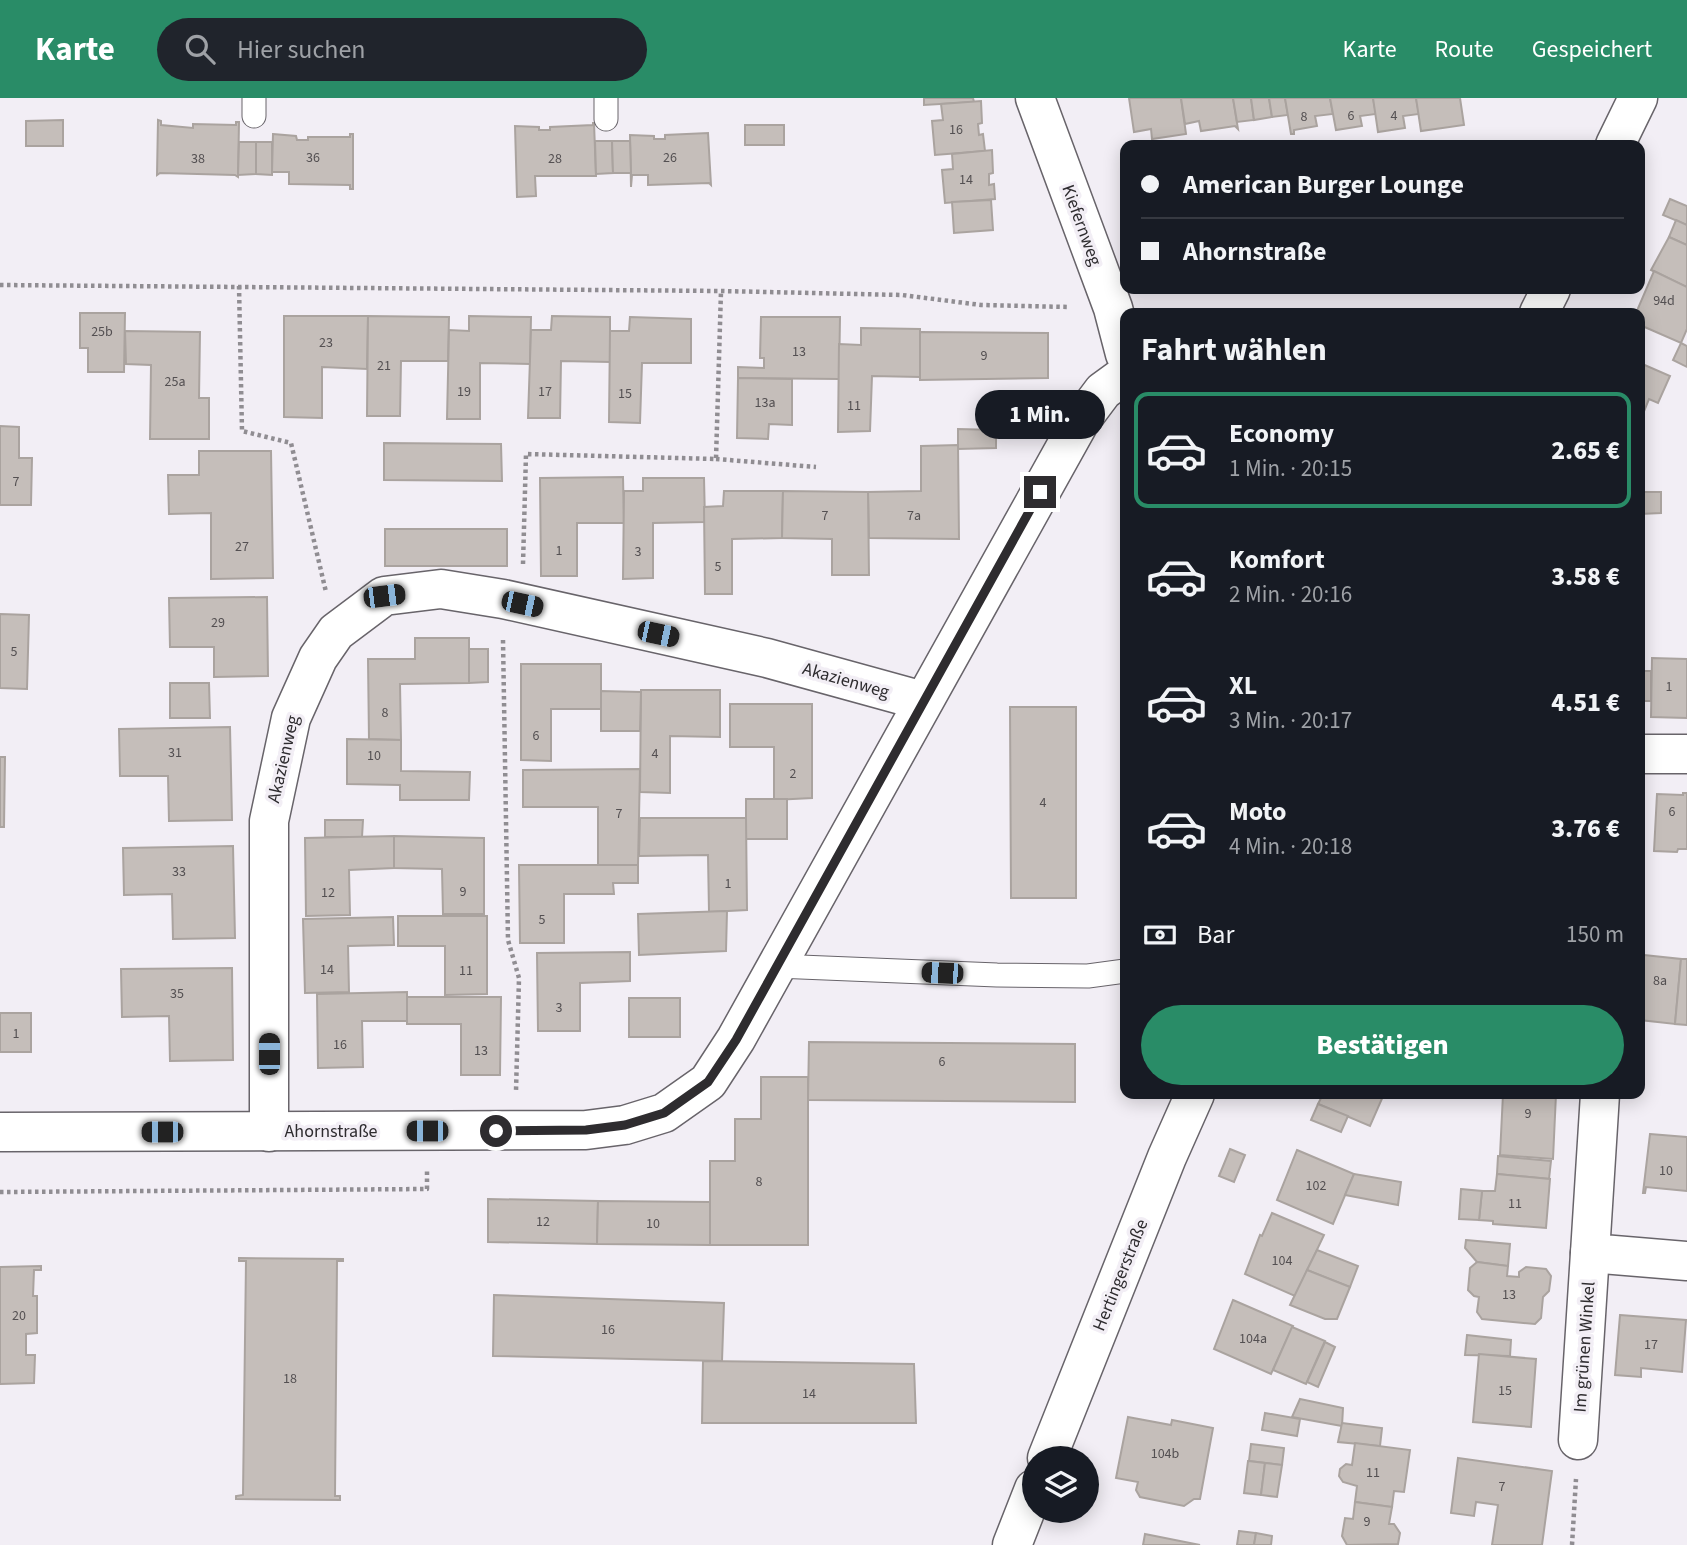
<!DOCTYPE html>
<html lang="de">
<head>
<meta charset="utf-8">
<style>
	body { margin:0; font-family:"Source Sans 3",sans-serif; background:#20242c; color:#f1f3f6; height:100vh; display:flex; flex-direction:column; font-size:26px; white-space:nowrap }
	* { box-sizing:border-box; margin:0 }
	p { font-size:23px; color:#9ea1a6 }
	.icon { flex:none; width:38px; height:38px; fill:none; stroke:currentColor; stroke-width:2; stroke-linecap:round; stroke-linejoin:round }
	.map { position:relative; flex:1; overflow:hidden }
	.panel { position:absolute; left:1120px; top:210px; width:525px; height:791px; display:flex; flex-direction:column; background:#171b24; border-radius:14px; box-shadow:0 4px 18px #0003 }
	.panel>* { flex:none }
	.hud { position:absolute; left:1120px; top:42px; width:525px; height:154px; border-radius:14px; box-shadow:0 4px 18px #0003; display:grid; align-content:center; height:154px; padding:0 21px; background:#171b24 }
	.buttons { position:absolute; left:1022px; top:1348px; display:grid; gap:14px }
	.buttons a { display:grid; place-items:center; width:77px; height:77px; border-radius:50%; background:#171b24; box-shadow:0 4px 18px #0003; font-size:35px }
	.end { position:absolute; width:32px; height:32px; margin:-16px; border:9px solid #2e2c2f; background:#fff; box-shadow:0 0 0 4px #fff }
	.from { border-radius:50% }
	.bubble { position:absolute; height:49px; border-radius:24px; background:#171b24; box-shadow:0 4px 18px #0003; font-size:23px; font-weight:800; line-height:49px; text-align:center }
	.car { position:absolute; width:21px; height:42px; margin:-21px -10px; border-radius:9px; box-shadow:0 0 5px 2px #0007; background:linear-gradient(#222 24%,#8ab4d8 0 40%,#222 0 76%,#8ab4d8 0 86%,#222 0) }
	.hud b { display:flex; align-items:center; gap:24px; height:66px; font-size:26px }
	.hud b+b { border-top:2px solid #363941 }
	.hud i { width:18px; height:18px; background:#f1f3f6 }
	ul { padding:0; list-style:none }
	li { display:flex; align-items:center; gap:21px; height:116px; margin:0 14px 10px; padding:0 7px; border:4px solid transparent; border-radius:14px }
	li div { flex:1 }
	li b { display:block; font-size:26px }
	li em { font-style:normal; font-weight:800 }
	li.active { border-color:#298c67 }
	li>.icon { width:63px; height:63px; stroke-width:1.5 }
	h2 { padding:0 21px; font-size:32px; line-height:84px }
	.pay { display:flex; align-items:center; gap:18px; height:77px; padding:0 21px; font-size:26px }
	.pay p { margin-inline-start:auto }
	.primary-button { display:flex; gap:14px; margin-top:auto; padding:14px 21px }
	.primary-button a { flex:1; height:80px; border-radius:42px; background:#298c67; color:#fff; font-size:28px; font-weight:800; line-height:80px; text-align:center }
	header { display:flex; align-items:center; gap:42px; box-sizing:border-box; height:98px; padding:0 35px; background:#298c67; color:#fff }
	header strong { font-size:33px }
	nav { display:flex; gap:38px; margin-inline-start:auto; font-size:24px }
	.search { width:490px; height:63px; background:#20242c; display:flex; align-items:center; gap:18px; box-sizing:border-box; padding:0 24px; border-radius:38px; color:#9ea1a6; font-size:26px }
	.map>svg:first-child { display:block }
	.building { fill:#c5beba; stroke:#aaa39f; stroke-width:2 }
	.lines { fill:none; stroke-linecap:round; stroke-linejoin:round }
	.service-casing { stroke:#68646a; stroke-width:25 }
	.minor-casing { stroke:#68646a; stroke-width:41 }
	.tertiary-casing { stroke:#68646a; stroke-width:41 }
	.path { stroke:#908d92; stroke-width:4.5; stroke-dasharray:3.5 3.5; stroke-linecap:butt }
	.service { stroke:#fff; stroke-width:23 }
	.minor { stroke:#fff; stroke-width:38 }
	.tertiary { stroke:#fff; stroke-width:38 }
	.route { stroke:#2e2c2f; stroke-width:9 }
	.labels { text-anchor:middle; stroke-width:7; stroke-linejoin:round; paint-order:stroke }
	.number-label { font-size:14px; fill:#545052 }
	.street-label { font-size:18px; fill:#2e2c2f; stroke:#f2eef5 }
</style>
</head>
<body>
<header>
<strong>Karte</strong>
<div class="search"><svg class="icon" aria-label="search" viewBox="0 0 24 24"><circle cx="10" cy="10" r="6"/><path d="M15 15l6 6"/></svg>Hier suchen</div>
<nav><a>Karte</a><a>Route</a><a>Gespeichert</a></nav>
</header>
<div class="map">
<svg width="1687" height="1447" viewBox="0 0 1687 1447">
	<rect width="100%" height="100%" fill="#f2eef5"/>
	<g class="building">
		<polygon points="924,0 973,0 974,4 924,7"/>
		<polygon points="1129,0 1181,0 1186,36 1152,41 1151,31 1134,34"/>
		<polygon points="1181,0 1233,0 1238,31 1235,28 1201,33 1199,23 1185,26"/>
		<polygon points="1233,0 1251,0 1254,22 1237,24"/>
		<polygon points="1251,0 1269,0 1272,19 1254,22"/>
		<polygon points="1269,0 1285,0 1288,17 1272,19"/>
		<polygon points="1285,0 1330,0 1333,16 1315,18 1317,28 1294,32 1294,36 1291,36"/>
		<polygon points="1330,0 1373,0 1376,16 1360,18 1362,28 1336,32"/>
		<polygon points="1373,0 1416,0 1419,16 1403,18 1405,30 1378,34"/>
		<polygon points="1416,0 1460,0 1464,27 1421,33"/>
		<polygon points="981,3 982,25 978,26 979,37 983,36 985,53 935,57 932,23 943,22 941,6"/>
		<polygon points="63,22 63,48 26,48 26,23"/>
		<polygon points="158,22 161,23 161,27 193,30 193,26 236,27 236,24 239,24 238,79 235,77 160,75 157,77"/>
		<polygon points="593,25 594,25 596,78 535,78 536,98 517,99 515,28 539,29 539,32 550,32 550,29 593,27"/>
		<rect x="745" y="27" width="39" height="20"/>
		<polygon points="708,35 711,87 709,85 648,87 648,77 632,77 631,89 630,37 654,38 654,41 665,41 665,37"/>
		<polygon points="273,36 296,38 297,42 308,42 308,39 350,39 350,36 353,36 353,91 350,91 350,87 289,86 289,74 272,74"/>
		<polygon points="595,43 612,43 613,75 596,76"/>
		<polygon points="612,43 630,43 631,75 613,75"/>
		<polygon points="239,44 256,44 256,76 238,77"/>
		<polygon points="256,44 272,44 272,77 256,76"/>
		<polygon points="992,52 993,75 989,76 989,87 994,86 995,101 945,105 942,72 953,71 952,56"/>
		<polygon points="1670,101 1687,108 1687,127 1663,117"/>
		<polygon points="991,102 993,132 954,135 952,104"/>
		<polygon points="1676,122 1687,127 1687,147 1669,139"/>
		<polygon points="1669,139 1687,147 1687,189 1651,172"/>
		<polygon points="1654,173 1687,189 1687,231 1681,245 1640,227 1640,215 1636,215"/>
		<polygon points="80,215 125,215 124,274 88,274 88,250 80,250"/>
		<polygon points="284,218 368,218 367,271 322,269 322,320 284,319"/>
		<polygon points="368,218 449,219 448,263 401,263 400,318 367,318"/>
		<polygon points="469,218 531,219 530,266 480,265 480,321 447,321 449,232 469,233"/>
		<polygon points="552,218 610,219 610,264 561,263 560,320 528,320 531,232 551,232"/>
		<polygon points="630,219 691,221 691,265 642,265 640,325 609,324 610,233 629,233"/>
		<polygon points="761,219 840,219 839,281 738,280 738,269 764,270 764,260 760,260"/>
		<polygon points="861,230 920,231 920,279 872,278 870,333 838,334 839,246 861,247"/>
		<polygon points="125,233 200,234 199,300 209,300 209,341 150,341 151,267 126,266"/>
		<polygon points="920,234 1048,235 1048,280 920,282"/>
		<polygon points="1681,245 1687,248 1687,269 1673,262"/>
		<polygon points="1640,265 1670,278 1658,305 1649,301 1640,323"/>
		<polygon points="738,280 792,281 792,327 769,326 768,341 737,340"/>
		<polygon points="0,328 19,329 19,360 32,360 31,407 0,407"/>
		<polygon points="958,331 996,332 996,350 958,351"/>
		<polygon points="384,345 501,346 502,383 384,382"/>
		<polygon points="958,347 959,441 869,440 868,394 921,393 921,348"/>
		<polygon points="199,353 271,353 273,480 211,481 211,415 169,416 168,377 199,377"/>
		<polygon points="623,379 624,425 577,425 577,478 541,478 540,380"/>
		<polygon points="643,380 704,380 705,424 653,425 653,480 623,481 624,393 643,393"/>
		<polygon points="724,393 783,393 782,440 732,441 732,496 705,496 704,409 723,408"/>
		<polygon points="783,393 868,394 869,477 832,477 832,441 782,440"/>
		<polygon points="1640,394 1661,394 1661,415 1640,416"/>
		<rect x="385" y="431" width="122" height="37"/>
		<polygon points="267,499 268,578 214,579 214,549 170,549 169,500"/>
		<polygon points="0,516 29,517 27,591 0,590"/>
		<polygon points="415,540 469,540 469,585 400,586 401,642 369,641 368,561 415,561"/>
		<polygon points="469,551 488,551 488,584 469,585"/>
		<polygon points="1652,560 1687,561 1687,620 1651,619"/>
		<polygon points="521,566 601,566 601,611 551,611 551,663 521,662"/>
		<rect x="1640" y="573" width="11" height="30"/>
		<polygon points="170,585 209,585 210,620 170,620"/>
		<polygon points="641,592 720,592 720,639 670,638 670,695 640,694"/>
		<polygon points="601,593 641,594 640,633 601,633"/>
		<polygon points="730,606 812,606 812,700 774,702 774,649 730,649"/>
		<polygon points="1010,609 1076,609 1076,800 1011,800"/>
		<polygon points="230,629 232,722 169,723 168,678 120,678 119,631"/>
		<polygon points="347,641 401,642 401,673 470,674 469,702 400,702 400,687 347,686"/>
		<polygon points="0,659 5,659 4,729 0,729"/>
		<polygon points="640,671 638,767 598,767 598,709 523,709 523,672"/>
		<polygon points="1683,695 1687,695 1687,751 1678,751 1677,754 1654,753 1657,696 1683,697"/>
		<rect x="746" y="701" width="41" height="40"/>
		<polygon points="640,720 746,720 747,812 709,814 708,757 639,758"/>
		<polygon points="325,722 363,722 362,739 325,739"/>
		<polygon points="394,738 394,770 349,772 350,817 306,818 305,740"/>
		<polygon points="394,738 484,740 484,816 443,816 442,771 394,770"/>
		<polygon points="233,748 235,840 173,841 172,796 124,797 123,750"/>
		<polygon points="519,767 638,767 638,785 613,785 614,796 564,796 564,845 520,845"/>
		<polygon points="727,813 726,853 639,857 638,816"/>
		<polygon points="398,818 487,818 487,896 445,897 445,848 398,848"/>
		<polygon points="393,819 394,847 348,848 349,894 305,895 303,821"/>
		<polygon points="630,854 630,883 580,885 580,933 538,933 537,855"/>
		<polygon points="1644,857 1681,861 1675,926 1640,922"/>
		<polygon points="1681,861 1687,861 1687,927 1675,926"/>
		<polygon points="232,870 233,962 170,963 169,918 122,919 121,871"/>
		<polygon points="407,894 407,923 362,923 363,969 318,970 317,896"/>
		<polygon points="407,899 501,899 500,977 461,977 461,926 407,926"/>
		<rect x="629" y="900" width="51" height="39"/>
		<rect x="0" y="915" width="31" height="39"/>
		<polygon points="809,944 1075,946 1075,1004 808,1002"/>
		<polygon points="761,979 808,979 808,1147 710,1147 710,1063 735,1063 735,1021 761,1021"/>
		<polygon points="1323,996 1384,996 1370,1028 1318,1006"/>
		<polygon points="1503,996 1556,996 1553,1061 1500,1057"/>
		<polygon points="1318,1006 1348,1018 1341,1034 1311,1022"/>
		<polygon points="1650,1036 1687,1039 1687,1093 1646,1089 1645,1095 1643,1095"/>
		<polygon points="1230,1051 1245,1057 1234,1084 1219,1078"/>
		<polygon points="1297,1052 1354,1076 1333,1126 1277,1102"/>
		<polygon points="1498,1058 1551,1063 1549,1081 1497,1076"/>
		<polygon points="1354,1076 1401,1084 1398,1107 1345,1097"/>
		<polygon points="1497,1076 1550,1081 1546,1130 1493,1126 1493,1123 1479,1122 1482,1093 1495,1093"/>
		<polygon points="1461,1091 1482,1093 1479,1122 1459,1121"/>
		<polygon points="488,1101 598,1103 597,1146 488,1144"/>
		<polygon points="598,1103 710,1104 710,1147 597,1146"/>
		<polygon points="1272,1115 1324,1137 1295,1198 1245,1176 1260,1137 1262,1138"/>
		<polygon points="1466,1142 1510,1146 1508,1168 1477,1164 1465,1150"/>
		<polygon points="1317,1152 1358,1168 1350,1189 1307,1172"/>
		<polygon points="239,1160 343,1161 343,1163 337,1163 335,1398 340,1398 340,1402 236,1401 236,1398 243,1397 246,1163 239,1163"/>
		<polygon points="1477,1164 1508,1168 1507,1178 1519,1179 1519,1174 1526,1169 1546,1171 1551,1178 1549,1193 1543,1199 1541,1220 1535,1226 1482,1221 1477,1214 1479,1199 1474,1198 1468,1192 1470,1170"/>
		<polygon points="41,1168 41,1172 34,1172 33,1198 37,1198 37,1235 26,1236 26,1257 35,1257 34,1285 0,1286 0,1169"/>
		<polygon points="1307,1172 1350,1189 1337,1221 1325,1221 1290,1207"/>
		<polygon points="494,1197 724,1205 722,1263 493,1258"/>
		<polygon points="1233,1202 1293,1228 1271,1276 1214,1251"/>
		<polygon points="1620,1217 1686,1222 1682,1274 1641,1270 1641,1279 1615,1277"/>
		<polygon points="1292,1229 1325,1243 1306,1286 1273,1272"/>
		<polygon points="1467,1237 1511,1242 1510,1258 1465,1257"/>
		<polygon points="1325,1244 1335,1249 1318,1289 1307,1284"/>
		<polygon points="1479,1256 1536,1261 1531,1329 1473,1324"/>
		<polygon points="703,1263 914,1266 916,1325 702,1325"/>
		<polygon points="1300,1301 1343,1310 1342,1328 1292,1319"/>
		<polygon points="1265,1315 1300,1321 1297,1338 1262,1332"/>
		<polygon points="1128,1319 1171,1327 1172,1322 1213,1330 1200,1401 1194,1401 1184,1408 1140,1399 1136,1392 1138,1384 1116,1380"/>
		<polygon points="1342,1325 1382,1330 1380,1348 1338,1344"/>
		<polygon points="1355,1345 1410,1352 1404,1394 1394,1393 1392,1409 1355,1404 1357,1388 1343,1384 1339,1378 1340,1371 1346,1366 1352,1367"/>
		<polygon points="1251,1346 1284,1350 1282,1367 1249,1363"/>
		<polygon points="1458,1360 1552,1373 1542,1447 1492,1447 1498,1407 1476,1404 1474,1418 1451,1415"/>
		<polygon points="1248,1363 1265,1365 1261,1397 1244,1395"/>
		<polygon points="1265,1365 1282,1367 1277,1399 1261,1397"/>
		<polygon points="1355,1404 1392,1409 1389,1426 1394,1426 1400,1435 1398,1446 1347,1447 1342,1438 1345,1420 1353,1421"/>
		<polygon points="1239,1433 1256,1435 1254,1447 1237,1447"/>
		<polygon points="1256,1435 1272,1438 1271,1447 1254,1447"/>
		<polygon points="1145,1436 1200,1447 1143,1447"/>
	</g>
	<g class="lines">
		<defs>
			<g id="service">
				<polyline points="606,0 606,21"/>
				<polyline points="254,18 254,0"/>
				<polyline points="776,868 997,877 1088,878 1125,873"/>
			</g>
			<g id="minor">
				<polyline points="1035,0 1113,210 1125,256"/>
				<polyline points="1640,656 1687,656"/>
				<polyline points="1600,996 1590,1155 1687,1163"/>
				<polyline points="0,1034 586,1032 625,1027 664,1015 708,984 736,941 1079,325 1103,293 1125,277"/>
				<polyline points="269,1034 269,723 291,620 318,560 336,534 384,498 441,491 503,501 767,560 923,603"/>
				<polyline points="1578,1342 1590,1155"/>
			</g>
			<g id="tertiary">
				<polyline points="1615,47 1638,0"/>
				<polyline points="1539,215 1551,191"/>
				<polyline points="1047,1360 1167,1059 1195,996"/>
				<polyline points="1012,1447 1034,1391"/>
			</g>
		</defs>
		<use href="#service" class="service-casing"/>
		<use href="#minor" class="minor-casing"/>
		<use href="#tertiary" class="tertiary-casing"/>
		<g class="path">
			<polyline points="0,187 721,193 902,197 981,207 1069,209"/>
			<polyline points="239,188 242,333 291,345 326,494"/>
			<polyline points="716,361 816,369"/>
			<polyline points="523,466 526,356 716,361 721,193"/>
			<polyline points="503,542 508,842 519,880 516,993"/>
			<polyline points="0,1094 427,1091 427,1071"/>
			<polyline points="1572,1447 1576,1381"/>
		</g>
		<use href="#service" class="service"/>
		<use href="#minor" class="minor"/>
		<use href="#tertiary" class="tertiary"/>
	</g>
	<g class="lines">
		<polyline class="route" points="496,1033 586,1032 625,1027 664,1015 708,984 736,942 1040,394"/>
	</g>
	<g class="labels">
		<g class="number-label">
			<text x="1351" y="22">6</text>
			<text x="1394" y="22">4</text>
			<text x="1304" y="23">8</text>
			<text x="956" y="36">16</text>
			<text x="313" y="64">36</text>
			<text x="670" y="64">26</text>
			<text x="198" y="65">38</text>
			<text x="555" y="65">28</text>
			<text x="966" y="86">14</text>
			<text x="1664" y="207">94d</text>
			<text x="102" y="238">25b</text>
			<text x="326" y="249">23</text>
			<text x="799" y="258">13</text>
			<text x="984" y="262">9</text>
			<text x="384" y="272">21</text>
			<text x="175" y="288">25a</text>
			<text x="464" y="298">19</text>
			<text x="545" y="298">17</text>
			<text x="625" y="300">15</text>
			<text x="765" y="309">13a</text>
			<text x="854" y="312">11</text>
			<text x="16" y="388">7</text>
			<text x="825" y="422">7</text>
			<text x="914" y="422">7a</text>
			<text x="242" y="453">27</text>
			<text x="559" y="457">1</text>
			<text x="638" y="458">3</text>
			<text x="718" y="473">5</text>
			<text x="218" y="529">29</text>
			<text x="14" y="558">5</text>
			<text x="1669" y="593">1</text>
			<text x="385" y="619">8</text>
			<text x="536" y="642">6</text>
			<text x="175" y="659">31</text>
			<text x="655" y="660">4</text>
			<text x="374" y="662">10</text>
			<text x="793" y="680">2</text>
			<text x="1043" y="709">4</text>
			<text x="1672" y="718">6</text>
			<text x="619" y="720">7</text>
			<text x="179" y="778">33</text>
			<text x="728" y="790">1</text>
			<text x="463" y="798">9</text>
			<text x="328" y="799">12</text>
			<text x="542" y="826">5</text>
			<text x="327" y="876">14</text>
			<text x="466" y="877">11</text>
			<text x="1660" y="887">8a</text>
			<text x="177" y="900">35</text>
			<text x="559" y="914">3</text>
			<text x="16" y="940">1</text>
			<text x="340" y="951">16</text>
			<text x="481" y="957">13</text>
			<text x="942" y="968">6</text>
			<text x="1528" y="1020">9</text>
			<text x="1666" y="1077">10</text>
			<text x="759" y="1088">8</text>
			<text x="1316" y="1092">102</text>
			<text x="1515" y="1110">11</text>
			<text x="543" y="1128">12</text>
			<text x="653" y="1130">10</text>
			<text x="1282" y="1167">104</text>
			<text x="1509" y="1201">13</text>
			<text x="19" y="1222">20</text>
			<text x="608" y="1236">16</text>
			<text x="1253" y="1245">104a</text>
			<text x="1651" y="1251">17</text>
			<text x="290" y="1285">18</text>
			<text x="1505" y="1297">15</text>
			<text x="809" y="1300">14</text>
			<text x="1165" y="1360">104b</text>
			<text x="1373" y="1379">11</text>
			<text x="1502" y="1393">7</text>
			<text x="1367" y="1428">9</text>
		</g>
		<g class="street-label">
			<text transform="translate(1082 127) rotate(70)" y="6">Kiefernweg</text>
			<text transform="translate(846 582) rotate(16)" y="6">Akazienweg</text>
			<text transform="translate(283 661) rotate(-77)" y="6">Akazienweg</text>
			<text x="331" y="1039">Ahornstraße</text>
			<text transform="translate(1120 1177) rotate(-68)" y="6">Hertingerstraße</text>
			<text transform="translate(1584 1249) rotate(-86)" y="6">Im grünen Winkel</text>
		</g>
	</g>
</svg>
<div class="buttons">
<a><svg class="icon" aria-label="layers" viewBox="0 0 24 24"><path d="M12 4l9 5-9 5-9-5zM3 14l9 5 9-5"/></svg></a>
</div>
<i class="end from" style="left:496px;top:1033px"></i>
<i class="end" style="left:1040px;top:394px"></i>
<div class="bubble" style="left:975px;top:292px;width:130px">1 Min.</div>
<i class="car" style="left:384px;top:498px;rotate:83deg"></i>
<i class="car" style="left:522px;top:506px;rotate:102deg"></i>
<i class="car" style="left:658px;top:536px;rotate:102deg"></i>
<i class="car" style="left:942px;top:875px;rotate:272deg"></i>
<i class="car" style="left:269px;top:956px;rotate:0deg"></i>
<i class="car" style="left:427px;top:1033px;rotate:270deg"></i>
<i class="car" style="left:162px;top:1034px;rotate:270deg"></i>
<div class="hud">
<b><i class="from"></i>American Burger Lounge</b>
<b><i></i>Ahornstraße</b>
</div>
<section class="panel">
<h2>Fahrt wählen</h2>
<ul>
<li class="active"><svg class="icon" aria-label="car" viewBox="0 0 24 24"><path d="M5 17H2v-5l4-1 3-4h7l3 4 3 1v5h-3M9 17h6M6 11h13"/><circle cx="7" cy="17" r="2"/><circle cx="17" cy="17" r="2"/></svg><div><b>Economy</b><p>1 Min. · 20:15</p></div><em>2.65 €</em></li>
<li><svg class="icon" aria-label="car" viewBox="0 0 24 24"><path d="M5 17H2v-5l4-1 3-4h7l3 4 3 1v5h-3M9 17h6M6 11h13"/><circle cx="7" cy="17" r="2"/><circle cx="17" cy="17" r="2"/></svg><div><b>Komfort</b><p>2 Min. · 20:16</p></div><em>3.58 €</em></li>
<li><svg class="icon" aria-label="car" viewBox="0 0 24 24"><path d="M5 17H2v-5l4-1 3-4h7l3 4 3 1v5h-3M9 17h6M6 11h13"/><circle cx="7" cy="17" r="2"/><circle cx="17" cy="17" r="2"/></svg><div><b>XL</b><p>3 Min. · 20:17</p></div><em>4.51 €</em></li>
<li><svg class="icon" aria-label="car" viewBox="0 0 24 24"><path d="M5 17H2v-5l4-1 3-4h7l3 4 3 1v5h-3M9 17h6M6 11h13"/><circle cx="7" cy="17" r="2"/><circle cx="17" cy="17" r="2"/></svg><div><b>Moto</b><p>4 Min. · 20:18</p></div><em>3.76 €</em></li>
</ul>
<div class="pay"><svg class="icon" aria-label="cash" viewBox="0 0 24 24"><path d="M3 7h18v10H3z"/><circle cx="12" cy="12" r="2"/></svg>Bar<p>150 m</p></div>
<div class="primary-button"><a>Bestätigen</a></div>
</section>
</div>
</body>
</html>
